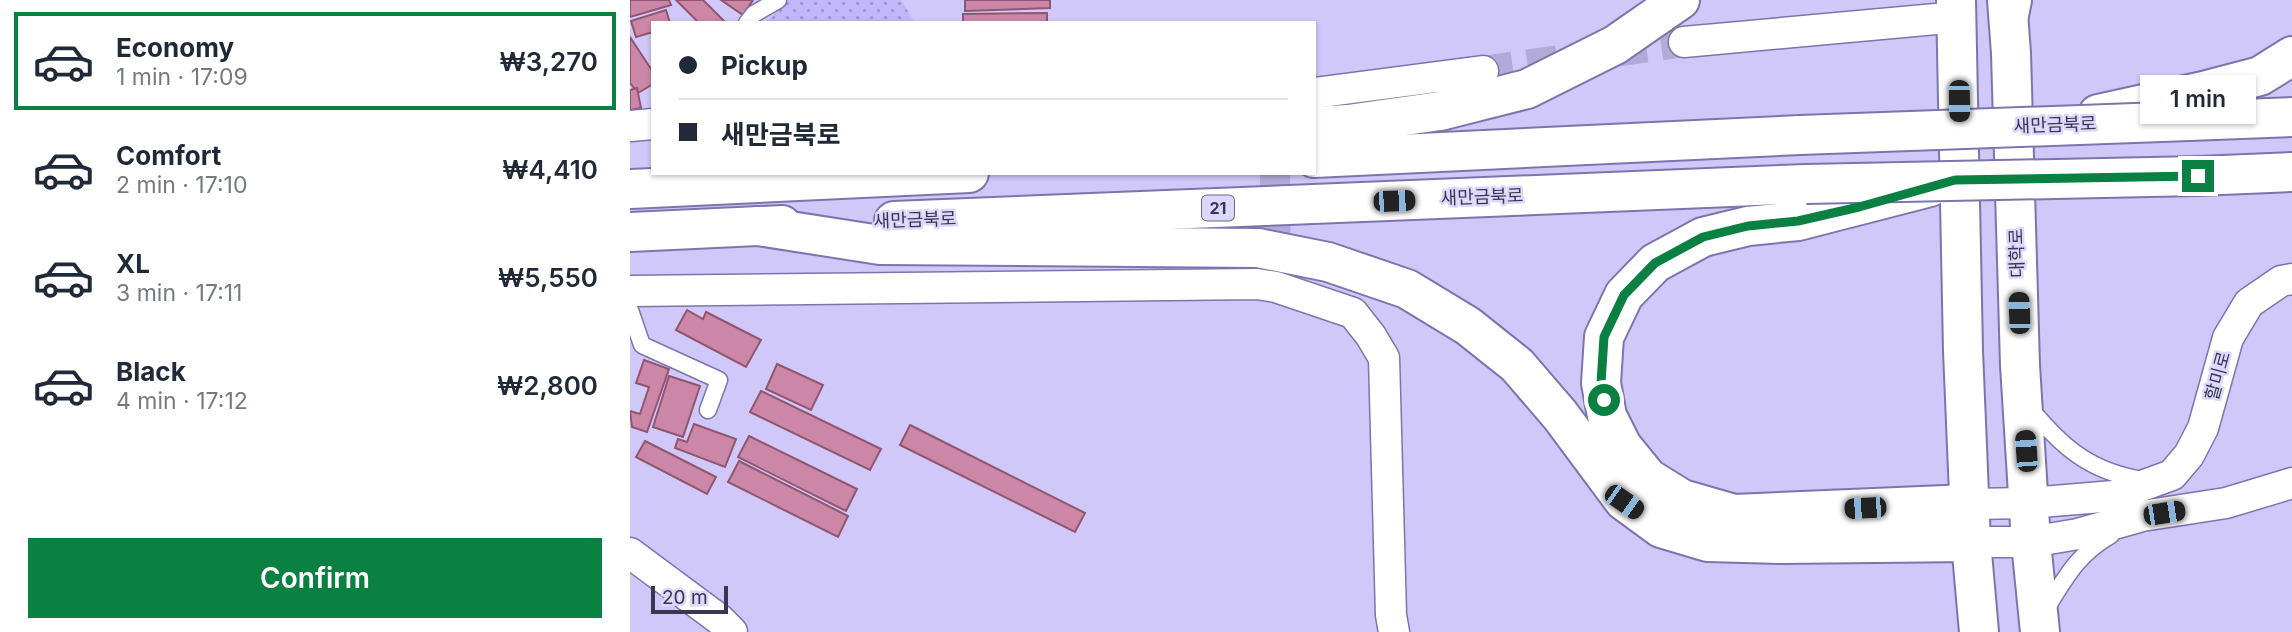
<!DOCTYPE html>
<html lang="en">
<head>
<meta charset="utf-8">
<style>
	body { margin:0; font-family:Inter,"Noto Sans KR",sans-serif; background:#f2f2f3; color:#1f2937; height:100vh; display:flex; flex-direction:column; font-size:26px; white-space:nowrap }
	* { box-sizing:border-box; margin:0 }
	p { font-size:23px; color:#747a83 }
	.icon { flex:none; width:38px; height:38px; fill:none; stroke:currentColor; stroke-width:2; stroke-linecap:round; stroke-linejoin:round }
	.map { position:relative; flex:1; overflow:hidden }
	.side { display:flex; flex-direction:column; background:#fff; width:630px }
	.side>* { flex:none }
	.banner { position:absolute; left:21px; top:21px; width:665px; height:154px; border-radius:0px; box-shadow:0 2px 5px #0004; display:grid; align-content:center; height:154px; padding:0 28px; background:#fff }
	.scale { position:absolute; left:21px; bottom:18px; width:77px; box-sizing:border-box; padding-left:7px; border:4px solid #3a364f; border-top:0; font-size:19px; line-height:24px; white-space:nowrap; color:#3a364f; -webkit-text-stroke:5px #dcd7fc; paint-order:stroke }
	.end { position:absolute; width:32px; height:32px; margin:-16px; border:9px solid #0b8043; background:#fff; box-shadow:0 0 0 4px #fff }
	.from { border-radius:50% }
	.bubble { position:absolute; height:49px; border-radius:0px; background:#fff; box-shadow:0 2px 5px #0004; font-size:23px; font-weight:600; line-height:49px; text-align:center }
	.car { position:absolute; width:21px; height:42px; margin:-21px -10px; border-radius:9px; box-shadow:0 0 5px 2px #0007; background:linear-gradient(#222 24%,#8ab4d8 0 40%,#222 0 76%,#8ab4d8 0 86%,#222 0) }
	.banner b { display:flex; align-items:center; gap:24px; height:66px; font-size:26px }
	.banner b+b { border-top:2px solid #e0e1e3 }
	.banner i { width:18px; height:18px; background:#1f2937 }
	ul { padding:12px 0 0; list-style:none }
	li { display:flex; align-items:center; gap:21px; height:98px; margin:0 14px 10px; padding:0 14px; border:4px solid transparent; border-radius:0px }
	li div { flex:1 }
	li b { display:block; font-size:26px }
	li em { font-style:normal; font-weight:600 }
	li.selected { border-color:#0b8043 }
	li>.icon { width:63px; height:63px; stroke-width:1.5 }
	.primary-button { display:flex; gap:14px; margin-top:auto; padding:14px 28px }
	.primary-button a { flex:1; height:80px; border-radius:0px; background:#0b8043; color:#fff; font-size:28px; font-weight:600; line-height:80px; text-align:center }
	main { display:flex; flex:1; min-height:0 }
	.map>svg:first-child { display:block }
	.grass { fill:url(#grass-dots) }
	.building { fill:#cd87a6; stroke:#905570; stroke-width:2 }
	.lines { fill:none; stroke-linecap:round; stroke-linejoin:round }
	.street-tunnel { stroke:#b1abd7; stroke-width:30; stroke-dasharray:30 15; stroke-linecap:butt }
	.lane-casing { stroke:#7e74ad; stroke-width:19 }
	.street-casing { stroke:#7e74ad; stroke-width:33 }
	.secondary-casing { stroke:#7e74ad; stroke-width:42 }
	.highway-casing { stroke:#7e74ad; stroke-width:42 }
	.lane { stroke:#fff; stroke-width:16 }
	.street { stroke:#fff; stroke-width:30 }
	.secondary { stroke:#fff; stroke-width:38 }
	.highway { stroke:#fff; stroke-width:38 }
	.highway-bridge-casing { stroke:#7e74ad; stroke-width:42; stroke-linecap:butt }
	.highway-bridge { stroke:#fff; stroke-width:38 }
	.route { stroke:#0b8043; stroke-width:9 }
	.labels { text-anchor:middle; stroke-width:5; stroke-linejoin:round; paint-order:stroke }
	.shield { fill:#dcd7fc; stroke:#6b6683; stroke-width:2 }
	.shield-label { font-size:16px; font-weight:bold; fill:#3a364f }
	.street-label { font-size:18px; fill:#3a364f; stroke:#dcd7fc }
</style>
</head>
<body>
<main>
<section class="side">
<ul>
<li class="selected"><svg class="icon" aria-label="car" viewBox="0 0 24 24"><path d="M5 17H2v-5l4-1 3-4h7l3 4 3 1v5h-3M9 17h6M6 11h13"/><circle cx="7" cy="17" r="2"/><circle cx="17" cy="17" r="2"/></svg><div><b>Economy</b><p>1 min · 17:09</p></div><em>₩3,270</em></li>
<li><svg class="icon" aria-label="car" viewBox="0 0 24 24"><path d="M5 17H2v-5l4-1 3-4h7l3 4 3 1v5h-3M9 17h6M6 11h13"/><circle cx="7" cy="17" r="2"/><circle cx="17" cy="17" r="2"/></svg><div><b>Comfort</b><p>2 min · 17:10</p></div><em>₩4,410</em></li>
<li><svg class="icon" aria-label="car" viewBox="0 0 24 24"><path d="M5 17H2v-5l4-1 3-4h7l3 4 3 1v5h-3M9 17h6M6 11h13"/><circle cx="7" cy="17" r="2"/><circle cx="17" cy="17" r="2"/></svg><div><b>XL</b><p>3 min · 17:11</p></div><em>₩5,550</em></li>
<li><svg class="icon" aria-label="car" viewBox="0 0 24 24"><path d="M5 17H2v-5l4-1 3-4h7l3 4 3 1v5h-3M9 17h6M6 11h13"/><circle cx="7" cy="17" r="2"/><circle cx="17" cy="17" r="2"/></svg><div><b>Black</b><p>4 min · 17:12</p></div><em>₩2,800</em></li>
</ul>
<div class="primary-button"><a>Confirm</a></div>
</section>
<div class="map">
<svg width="1662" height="632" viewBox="0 0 1662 632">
	<defs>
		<pattern id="grass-dots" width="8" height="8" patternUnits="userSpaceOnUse" patternTransform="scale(1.75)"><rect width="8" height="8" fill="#c1b7fa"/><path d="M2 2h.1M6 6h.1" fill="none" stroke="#9e96cd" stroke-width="1.8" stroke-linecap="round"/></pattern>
	</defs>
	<rect width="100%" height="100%" fill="#cfc8f9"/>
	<polygon class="grass" points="159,0 271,0 285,23 135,23"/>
	<g class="building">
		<polygon points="0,0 39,0 41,5 0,17"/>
		<polygon points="46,0 73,0 96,23 69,23"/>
		<polygon points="91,0 123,0 113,15"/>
		<polygon points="335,0 420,0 420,8 335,11"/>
		<polygon points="36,10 40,23 23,23 23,32 6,37 1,21"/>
		<polygon points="417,13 417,23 333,23 333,14"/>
		<polygon points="0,37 23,72 23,84 8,93 0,83"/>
		<polygon points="7,88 11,108 0,110 0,90"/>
		<polygon points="57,310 73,319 76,312 131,340 116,367 46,330"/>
		<polygon points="14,360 39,369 17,432 2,427 0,411 10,414 19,387 6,383"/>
		<polygon points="147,364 193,385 181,410 136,389"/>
		<polygon points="39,376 70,386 53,437 23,427"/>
		<polygon points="131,391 251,449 240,470 120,412"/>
		<polygon points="64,424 106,439 95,467 45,448 48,439 57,442"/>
		<polygon points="280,425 455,513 445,532 270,445"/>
		<polygon points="119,436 227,489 216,511 108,457"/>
		<polygon points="15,441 86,477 77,494 6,457"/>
		<polygon points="109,461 218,516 208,537 98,482"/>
	</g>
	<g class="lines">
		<g class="street-tunnel">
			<polyline points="853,71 1054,42"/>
			<polyline points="645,173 646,287"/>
		</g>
		<defs>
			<g id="lane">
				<polyline points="117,23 124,14 148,0"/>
				<polyline points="0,310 12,345 89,380 78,410"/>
				<path d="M1399,407c33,40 60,64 113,73"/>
				<path d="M1414,612c21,-33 32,-57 67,-77"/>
			</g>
			<g id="street">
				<polyline points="1054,42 1328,17"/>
				<polyline points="684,93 853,71"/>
				<polyline points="0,126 23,124"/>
				<polyline points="0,291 627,284 646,287 723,313 741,336 754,358 761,615 764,632"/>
				<polyline points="1339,504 1399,503 1484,496 1542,475 1559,455 1573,428 1598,338 1619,303 1651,281 1662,279"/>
				<polyline points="1341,542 1401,542 1448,534 1512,516 1596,503 1662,483"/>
				<polyline points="0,553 89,619 102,632"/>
			</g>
			<g id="secondary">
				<polyline points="1326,0 1333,351 1341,542 1349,632"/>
				<polyline points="1377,0 1381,53 1390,365 1401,542 1410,632"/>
			</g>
			<g id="highway">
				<polyline points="1379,15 1382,0"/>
				<polyline points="1468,114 1573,91 1630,76 1662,56"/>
				<polyline points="1559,121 1662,117"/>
				<polyline points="684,126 718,124 810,111 897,89 985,45 1050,0"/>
				<polyline points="684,158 1170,135"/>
				<polyline points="1568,176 1662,172"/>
				<polyline points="1300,187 1168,221 1118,226 1073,237 1025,263 994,295 974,337 971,383 977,416 992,446 1018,478 1052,499 1104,514 1339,504"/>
				<polyline points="0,189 339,173"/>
				<polyline points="264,221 1176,184"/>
				<polyline points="128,226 250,245 628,248 698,262 777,289 838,326 887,365 930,415 994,501 1031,528 1078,542 1150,544 1341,542"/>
				<polyline points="0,232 152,225"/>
			</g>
		</defs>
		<use href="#lane" class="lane-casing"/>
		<use href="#street" class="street-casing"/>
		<use href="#secondary" class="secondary-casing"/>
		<use href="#highway" class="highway-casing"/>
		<use href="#lane" class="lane"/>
		<use href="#street" class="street"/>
		<use href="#secondary" class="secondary"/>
		<use href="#highway" class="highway"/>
		<defs>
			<g id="highway-bridge">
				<polyline points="1170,135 1559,121"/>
				<polyline points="1176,184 1568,176"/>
			</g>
		</defs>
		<use href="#highway-bridge" class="highway-bridge-casing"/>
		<use href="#highway-bridge" class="highway-bridge"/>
	</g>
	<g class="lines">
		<polyline class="route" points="974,400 971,383 974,337 994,295 1025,263 1073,237 1118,226 1168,221 1229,207 1325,180 1568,176"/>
	</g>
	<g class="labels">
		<rect class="shield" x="572" y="195.5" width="32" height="25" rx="5"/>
		<g class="shield-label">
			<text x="588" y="214">21</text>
		</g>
		<g class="street-label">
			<text transform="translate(1425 125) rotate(-2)" y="6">새만금북로</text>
			<text transform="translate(852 197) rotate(-2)" y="6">새만금북로</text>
			<text transform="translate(285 220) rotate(-2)" y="6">새만금북로</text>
			<text transform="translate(1387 253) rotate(-92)" y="6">대학로</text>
			<text transform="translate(1588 376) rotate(-75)" y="6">할미로</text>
		</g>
	</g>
</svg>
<div class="scale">20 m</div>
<i class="end from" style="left:974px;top:400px"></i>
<i class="end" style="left:1568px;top:176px"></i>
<div class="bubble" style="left:1510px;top:75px;width:116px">1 min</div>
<i class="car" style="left:1329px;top:101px;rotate:179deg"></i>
<i class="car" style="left:764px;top:201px;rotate:88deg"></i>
<i class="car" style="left:1389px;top:313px;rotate:358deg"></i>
<i class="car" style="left:1396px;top:451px;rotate:356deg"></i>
<i class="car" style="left:994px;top:502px;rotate:125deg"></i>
<i class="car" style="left:1235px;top:508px;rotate:267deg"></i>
<i class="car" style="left:1534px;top:513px;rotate:81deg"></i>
<div class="banner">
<b><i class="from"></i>Pickup</b>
<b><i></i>새만금북로</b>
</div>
</div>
</main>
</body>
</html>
